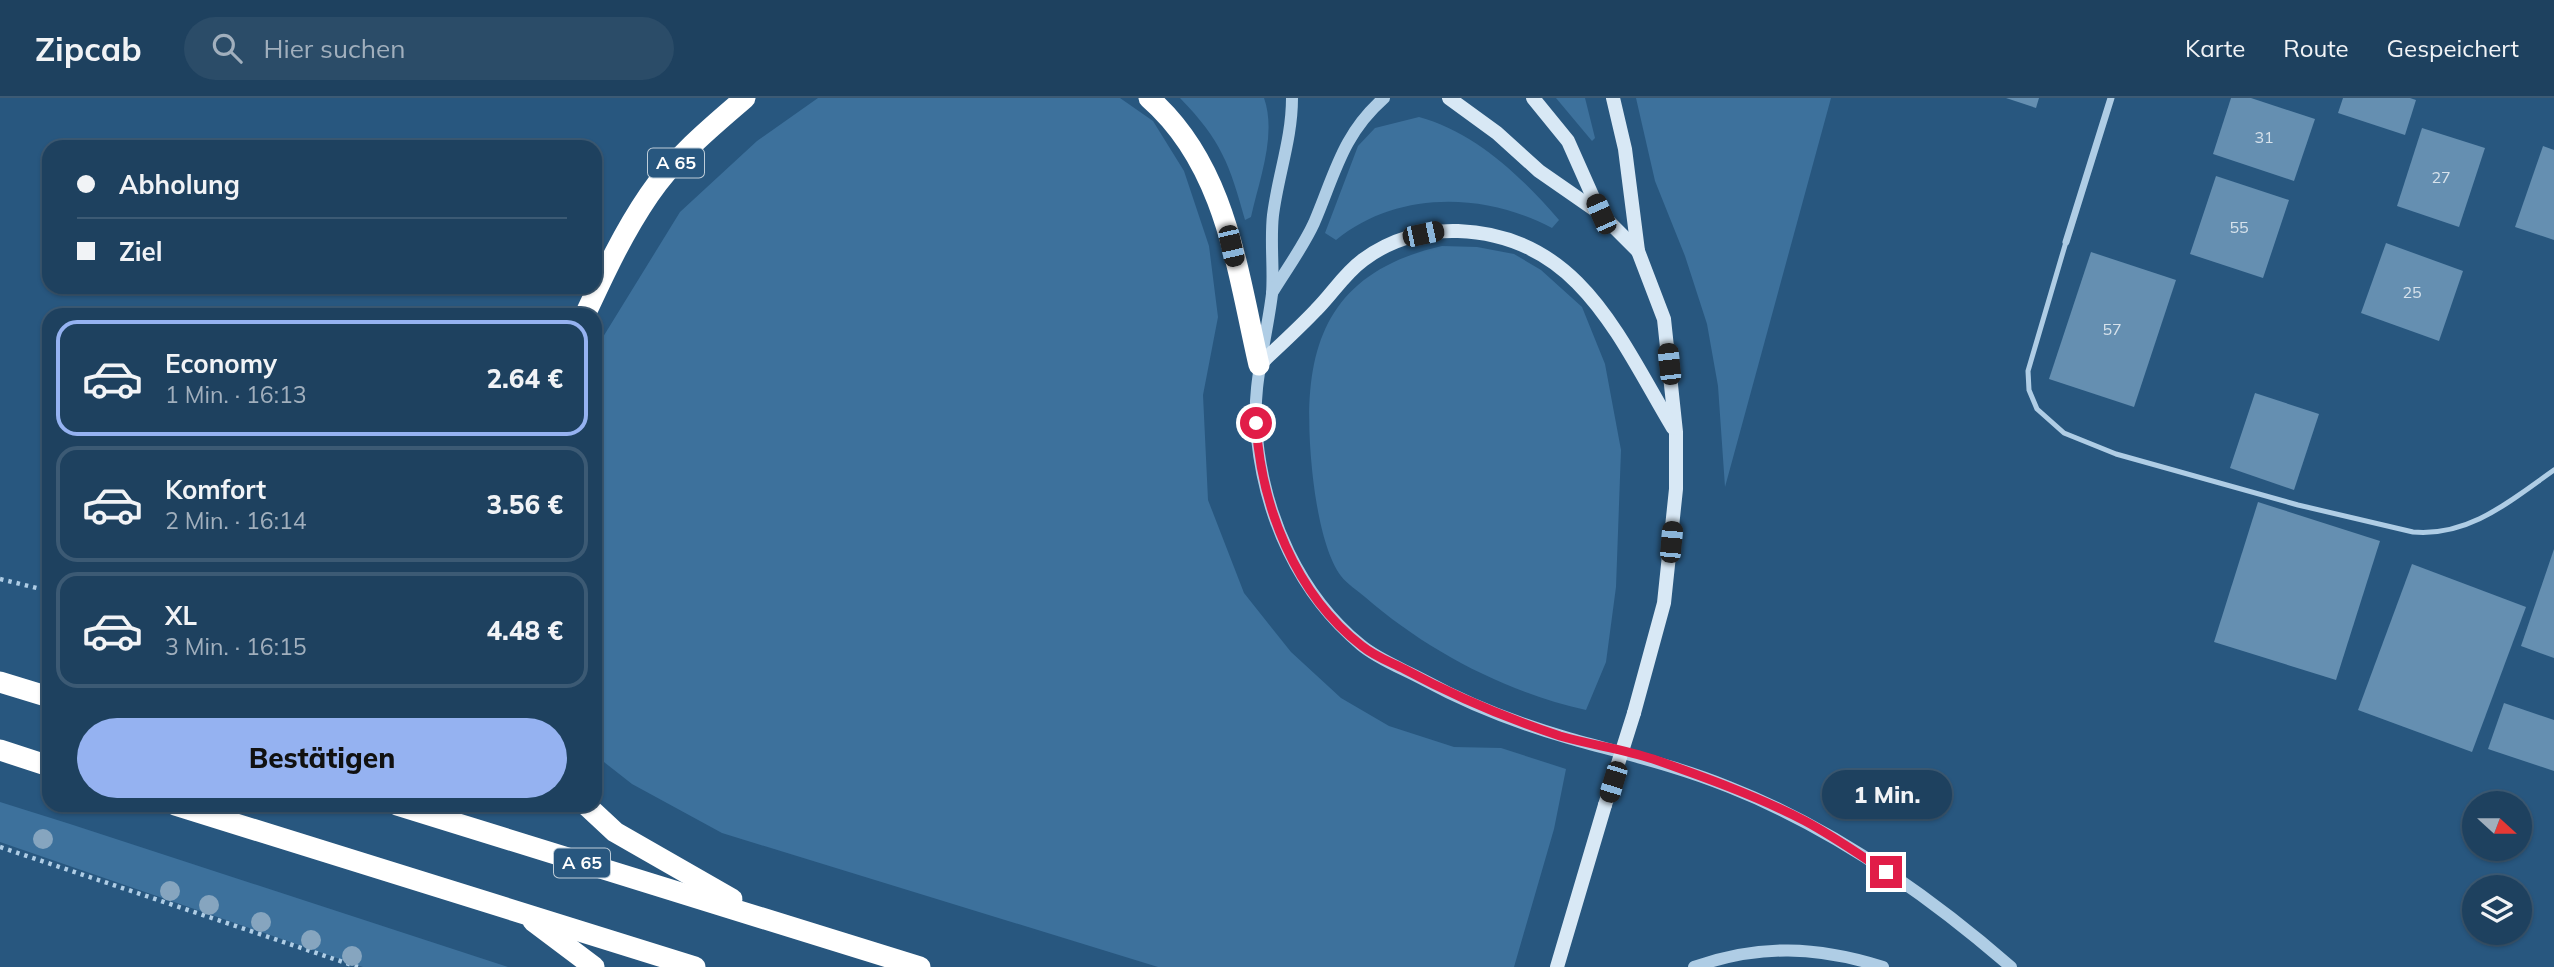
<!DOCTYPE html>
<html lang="de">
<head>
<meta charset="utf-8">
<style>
	body { margin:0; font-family:Mulish,sans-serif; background:#2b4c68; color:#f1f3f6; height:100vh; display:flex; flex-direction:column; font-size:26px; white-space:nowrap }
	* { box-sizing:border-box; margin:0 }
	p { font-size:23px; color:#a1afbd }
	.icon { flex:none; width:38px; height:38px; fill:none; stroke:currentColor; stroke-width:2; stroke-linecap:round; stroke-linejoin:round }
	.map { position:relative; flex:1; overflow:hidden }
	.drawer { position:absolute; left:42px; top:210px; width:560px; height:504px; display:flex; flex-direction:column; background:#1e415f; border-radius:21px; box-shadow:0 2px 5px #0004,0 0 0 2px #3c5a74 }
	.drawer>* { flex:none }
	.hud { position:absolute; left:42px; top:42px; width:560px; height:154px; border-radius:21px; box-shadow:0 2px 5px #0004,0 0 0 2px #3c5a74; display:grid; align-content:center; height:154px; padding:0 35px; background:#1e415f }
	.needle { width:46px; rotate:111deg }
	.controls { position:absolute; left:2462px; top:693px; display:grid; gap:14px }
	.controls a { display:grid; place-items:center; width:70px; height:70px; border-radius:50%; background:#1e415f; box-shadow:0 2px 5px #0004,0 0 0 2px #3c5a74; font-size:35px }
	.end { position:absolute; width:32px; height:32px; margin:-16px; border:9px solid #e11d48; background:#fff; box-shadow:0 0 0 4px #fff }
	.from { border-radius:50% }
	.bubble { position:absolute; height:49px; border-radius:24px; background:#1e415f; box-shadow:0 2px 5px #0004,0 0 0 2px #3c5a74; font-size:23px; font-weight:800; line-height:49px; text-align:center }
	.car { position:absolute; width:21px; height:42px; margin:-21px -10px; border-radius:9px; box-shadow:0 0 5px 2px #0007; background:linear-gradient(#222 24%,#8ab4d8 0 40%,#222 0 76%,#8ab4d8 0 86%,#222 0) }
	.hud b { display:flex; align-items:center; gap:24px; height:66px; font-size:26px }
	.hud b+b { border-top:2px solid #3c5a74 }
	.hud i { width:18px; height:18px; background:#f1f3f6 }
	ul { padding:12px 0 0; list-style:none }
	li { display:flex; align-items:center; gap:21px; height:116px; margin:0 14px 10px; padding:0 21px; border:4px solid #3c5a74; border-radius:21px }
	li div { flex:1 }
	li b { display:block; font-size:26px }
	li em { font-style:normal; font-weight:800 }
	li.on { border-color:#95b2f1 }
	li>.icon { width:63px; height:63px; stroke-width:1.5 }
	.primary-button { display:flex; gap:14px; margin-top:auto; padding:14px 35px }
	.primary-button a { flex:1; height:80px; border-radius:42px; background:#95b2f1; color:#111; font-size:28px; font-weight:800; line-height:80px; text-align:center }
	header { display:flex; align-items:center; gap:42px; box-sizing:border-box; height:98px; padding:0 35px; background:#1e415f; border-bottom:2px solid #3c5a74 }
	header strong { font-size:33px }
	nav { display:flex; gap:38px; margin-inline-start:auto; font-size:24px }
	.search { width:490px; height:63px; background:#2b4c68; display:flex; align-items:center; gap:18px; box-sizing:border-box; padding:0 24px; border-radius:38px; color:#a1afbd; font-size:26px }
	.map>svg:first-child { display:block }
	.green { fill:#3d719c }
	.building { fill:#658fb1 }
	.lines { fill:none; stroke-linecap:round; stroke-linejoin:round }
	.path { stroke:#afcde5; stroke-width:4.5; stroke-dasharray:3.5 5; stroke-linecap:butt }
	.service { stroke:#afcde5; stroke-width:5 }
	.minor { stroke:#afcde5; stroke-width:7 }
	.tertiary { stroke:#afcde5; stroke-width:12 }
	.secondary { stroke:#d8e8f5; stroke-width:14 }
	.motorway { stroke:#fff; stroke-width:21 }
	.secondary-bridge { stroke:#d8e8f5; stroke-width:14 }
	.tree { fill:#86a5bf }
	.route { stroke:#e11d48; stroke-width:9 }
	.labels { text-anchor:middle; stroke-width:5; stroke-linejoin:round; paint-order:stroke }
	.number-label { font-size:16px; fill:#d8e3ec }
	.shield { fill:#28577f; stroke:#becdd9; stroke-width:2 }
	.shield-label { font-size:18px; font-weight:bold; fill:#fff }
</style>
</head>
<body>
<header>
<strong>Zipcab</strong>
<div class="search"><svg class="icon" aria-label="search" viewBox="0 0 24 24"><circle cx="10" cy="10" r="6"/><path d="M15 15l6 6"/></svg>Hier suchen</div>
<nav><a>Karte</a><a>Route</a><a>Gespeichert</a></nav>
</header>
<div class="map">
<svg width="2554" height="869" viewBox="0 0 2554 869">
	<rect width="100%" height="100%" fill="#28577f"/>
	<g class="green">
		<polygon points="818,0 1120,0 1153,23 1184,73 1209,148 1218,219 1203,297 1208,402 1244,495 1291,554 1341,600 1389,628 1454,649 1501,650 1566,671 1554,731 1514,869 1158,869 722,735 632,686 595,657 595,252 680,114 757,43"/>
		<path d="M1180,0h84c13,37 -5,82 -13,119l-6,3c-15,-55 -24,-80 -65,-122z"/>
		<polygon points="1556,0 1585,0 1595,40 1592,43"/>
		<polygon points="1636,0 1831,0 1725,389 1718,288 1707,226 1685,158 1655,83"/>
		<path d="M1419,19c56,15 103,60 140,103l-7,8c-67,-36 -155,-38 -216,12l-11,-7 33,-87 17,-18z"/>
		<path d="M1442,148l35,1 37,7 27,16 41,37 23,57 16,86 -5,137 -10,75 -20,48c-80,-18 -159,-59 -221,-113 -7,-6 -18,-13 -24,-21 -18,-24 -26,-77 -29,-107 -11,-112 7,-195 130,-223z"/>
		<polygon points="0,704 70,726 508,869 363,869 0,744"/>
	</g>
	<g class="building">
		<polygon points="2006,0 2039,0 2036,10"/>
		<polygon points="2231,0 2251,0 2315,21 2294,83 2213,56"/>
		<polygon points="2343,0 2410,0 2416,2 2405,37 2338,15"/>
		<polygon points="2422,30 2485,50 2459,129 2397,108"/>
		<polygon points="2543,48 2554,52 2554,142 2515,129"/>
		<polygon points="2216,78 2289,102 2263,180 2190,156"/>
		<polygon points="2386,145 2463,173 2439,243 2361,215"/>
		<polygon points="2091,154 2176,182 2134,309 2049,281"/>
		<polygon points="2255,295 2319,316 2294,392 2230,370"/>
		<polygon points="2258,404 2380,443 2336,582 2214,544"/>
		<polygon points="2554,451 2554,560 2521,548"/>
		<polygon points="2412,466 2526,509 2472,654 2358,612"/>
		<polygon points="2504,605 2554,622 2554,673 2488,651"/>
	</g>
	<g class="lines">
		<g class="path">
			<polyline points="0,481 49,493"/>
			<polyline points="0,749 358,869"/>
		</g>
		<path class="service" d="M2066,144l-38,129 1,19 8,19 27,24 52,21 182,51 115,27c56,5 97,-31 141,-62"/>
		<polyline class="minor" points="2066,144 2111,0"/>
		<g class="tertiary">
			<path d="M1292,0c0,41 -14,77 -19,117 -3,26 1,53 -1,79 -6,49 -21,94 -15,144 8,79 42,156 104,207 18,15 43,24 63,35 44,24 93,43 141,57 55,16 110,28 164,50 104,41 198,107 282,180"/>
			<path d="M1272,195c14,-23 31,-46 42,-70 21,-49 28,-88 70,-125"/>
			<path d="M1694,869c65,-23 123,-21 189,0"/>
		</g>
		<g class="secondary">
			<polyline points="1449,0 1497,35 1539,73 1601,116 1638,153"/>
			<polyline points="1533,0 1568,43 1600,115"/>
			<polyline points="1613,0 1625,51 1638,153 1664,221 1676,334 1676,391 1664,505 1634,615"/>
			<path d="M1259,267c19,-18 39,-36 57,-55 17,-17 28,-36 47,-50 28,-21 62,-30 95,-29 121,4 161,107 215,197"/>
			<polyline points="1557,869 1605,707"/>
		</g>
		<g class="motorway">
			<path d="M1149,0c77,67 88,172 110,267"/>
			<path d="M585,217c19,-41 38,-82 64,-120 25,-37 62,-68 96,-97"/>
			<polyline points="0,584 49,599"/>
			<polyline points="0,652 49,668"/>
			<polyline points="175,707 695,869"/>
			<polyline points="397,707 920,869"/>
			<polyline points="586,707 615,734 732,801"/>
			<polyline points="533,823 594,869"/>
		</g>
		<polyline class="secondary-bridge" points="1605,707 1634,615"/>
	</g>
	<g class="tree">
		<circle cx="43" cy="741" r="10"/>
		<circle cx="170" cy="793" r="10"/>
		<circle cx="209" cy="807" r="10"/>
		<circle cx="261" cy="824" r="10"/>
		<circle cx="311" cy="842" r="10"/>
		<circle cx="352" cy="858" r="10"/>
	</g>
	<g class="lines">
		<path class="route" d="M1256,325c5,83 39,171 106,223 12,10 28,16 42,23 50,27 102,49 156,67 31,9 63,13 93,23 51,18 104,37 152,62 28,15 55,34 81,51"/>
	</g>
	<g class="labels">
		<g class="number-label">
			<text x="2264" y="45">31</text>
			<text x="2441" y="85">27</text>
			<text x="2239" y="135">55</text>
			<text x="2412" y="200">25</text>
			<text x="2112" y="237">57</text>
		</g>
		<g class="shield">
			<rect x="648" y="50.5" width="56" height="29" rx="5"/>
			<rect x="554" y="750.5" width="56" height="29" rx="5"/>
		</g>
		<g class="shield-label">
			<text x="676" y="71">A 65</text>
			<text x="582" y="771">A 65</text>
		</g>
	</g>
</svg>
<div class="controls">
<a><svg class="needle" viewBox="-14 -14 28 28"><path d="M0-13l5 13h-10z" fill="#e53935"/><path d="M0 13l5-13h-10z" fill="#a1afbd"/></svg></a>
<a><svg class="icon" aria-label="layers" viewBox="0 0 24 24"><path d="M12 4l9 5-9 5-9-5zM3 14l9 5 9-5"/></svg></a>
</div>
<i class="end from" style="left:1256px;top:325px"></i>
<i class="end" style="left:1886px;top:774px"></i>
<div class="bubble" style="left:1822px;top:672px;width:130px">1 Min.</div>
<i class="car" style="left:1601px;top:116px;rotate:336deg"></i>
<i class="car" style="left:1423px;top:136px;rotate:78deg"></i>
<i class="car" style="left:1231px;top:148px;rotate:167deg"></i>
<i class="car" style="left:1669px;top:266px;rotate:354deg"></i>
<i class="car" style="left:1671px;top:444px;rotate:5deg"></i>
<i class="car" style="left:1613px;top:684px;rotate:197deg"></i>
<div class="hud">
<b><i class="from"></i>Abholung</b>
<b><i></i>Ziel</b>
</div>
<section class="drawer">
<ul>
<li class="on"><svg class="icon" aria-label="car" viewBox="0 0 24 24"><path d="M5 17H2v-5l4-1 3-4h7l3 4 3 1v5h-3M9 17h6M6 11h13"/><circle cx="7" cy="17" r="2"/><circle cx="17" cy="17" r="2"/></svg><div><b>Economy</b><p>1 Min. · 16:13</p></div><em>2.64 €</em></li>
<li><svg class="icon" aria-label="car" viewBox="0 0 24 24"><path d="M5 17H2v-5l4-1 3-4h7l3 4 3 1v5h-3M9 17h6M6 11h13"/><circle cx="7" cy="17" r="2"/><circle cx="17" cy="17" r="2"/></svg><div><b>Komfort</b><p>2 Min. · 16:14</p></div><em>3.56 €</em></li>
<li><svg class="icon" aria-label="car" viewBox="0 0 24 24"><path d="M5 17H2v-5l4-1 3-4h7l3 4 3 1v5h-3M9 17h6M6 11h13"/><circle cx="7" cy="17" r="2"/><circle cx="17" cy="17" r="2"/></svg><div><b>XL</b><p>3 Min. · 16:15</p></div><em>4.48 €</em></li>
</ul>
<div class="primary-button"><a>Bestätigen</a></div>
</section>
</div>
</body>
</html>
